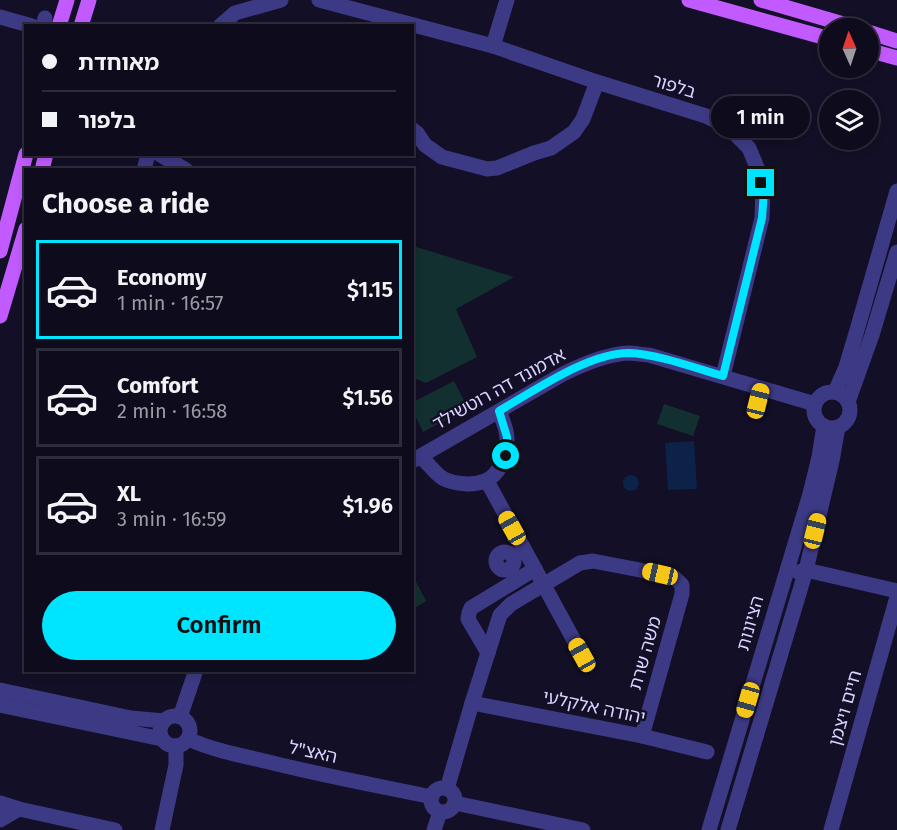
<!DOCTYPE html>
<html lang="en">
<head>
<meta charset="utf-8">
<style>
	body { margin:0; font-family:"Fira Sans","Noto Sans Hebrew",sans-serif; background:#1c1929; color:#f1f3f6; height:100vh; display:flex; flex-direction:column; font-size:22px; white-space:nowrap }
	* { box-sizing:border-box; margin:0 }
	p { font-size:20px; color:#9b9ba3 }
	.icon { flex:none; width:33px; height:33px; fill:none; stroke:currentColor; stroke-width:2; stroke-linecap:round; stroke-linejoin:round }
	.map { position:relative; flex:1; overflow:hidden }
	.side { position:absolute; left:24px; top:168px; width:390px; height:504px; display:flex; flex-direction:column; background:#0e0b1c; border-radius:0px; box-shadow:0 3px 9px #0003,0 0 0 2px #2e2b3b }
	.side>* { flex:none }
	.banner { position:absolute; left:24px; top:24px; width:390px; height:132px; border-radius:0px; box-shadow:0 3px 9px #0003,0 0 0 2px #2e2b3b; display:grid; align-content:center; height:132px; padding:0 18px; background:#0e0b1c }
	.needle { width:39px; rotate:357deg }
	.controls { position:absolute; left:819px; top:18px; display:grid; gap:12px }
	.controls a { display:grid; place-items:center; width:60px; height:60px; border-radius:50%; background:#0e0b1c; box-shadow:0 3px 9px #0003,0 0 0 2px #2e2b3b; font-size:30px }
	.end { position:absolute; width:27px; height:27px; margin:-14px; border:8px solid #00e5ff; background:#111; box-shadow:0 0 0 3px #111 }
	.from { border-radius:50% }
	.bubble { position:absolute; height:42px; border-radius:21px; background:#0e0b1c; box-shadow:0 3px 9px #0003,0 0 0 2px #2e2b3b; font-size:20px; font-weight:600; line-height:42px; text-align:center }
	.car { position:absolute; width:18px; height:36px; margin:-18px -9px; border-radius:8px; box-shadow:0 0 4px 2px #0007; background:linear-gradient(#f5c518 24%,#345 0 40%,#f5c518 0 76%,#345 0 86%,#f5c518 0) }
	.banner b { display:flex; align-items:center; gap:21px; height:57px; font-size:22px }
	.banner b+b { border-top:2px solid #2e2b3b }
	.banner i { width:15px; height:15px; background:#f1f3f6 }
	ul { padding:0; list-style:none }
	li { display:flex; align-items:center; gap:18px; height:99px; margin:0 12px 9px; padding:0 6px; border:3px solid #2e2b3b; border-radius:0px }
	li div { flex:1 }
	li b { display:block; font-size:22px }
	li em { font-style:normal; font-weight:600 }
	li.on { border-color:#00e5ff }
	li>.icon { width:54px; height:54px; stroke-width:1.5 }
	h2 { padding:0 18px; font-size:27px; line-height:72px }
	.cta { display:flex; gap:12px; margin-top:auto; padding:12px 18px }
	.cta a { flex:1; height:69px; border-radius:36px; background:#00e5ff; color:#111; font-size:24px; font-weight:600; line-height:69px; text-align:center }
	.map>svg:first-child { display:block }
	.green { fill:#12302f }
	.water { fill:#0c2248 }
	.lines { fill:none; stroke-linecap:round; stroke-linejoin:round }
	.minor { stroke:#3d3a85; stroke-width:15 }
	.major { stroke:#c25bff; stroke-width:15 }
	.route { stroke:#00e5ff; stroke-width:8 }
	.labels { text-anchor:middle; stroke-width:5; stroke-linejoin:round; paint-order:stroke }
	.street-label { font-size:18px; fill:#d9d4ff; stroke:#130f26 }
</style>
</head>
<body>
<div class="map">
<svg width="897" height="830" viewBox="0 0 897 830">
	<rect width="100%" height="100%" fill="#130f26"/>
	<g class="green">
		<polygon points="413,246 514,277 456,309 477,357 426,383 413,378"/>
		<polygon points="454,381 468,408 423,432 413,411 413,402"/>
		<polygon points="664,404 700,416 693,436 657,424"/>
		<polygon points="413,576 426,601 413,609 412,609"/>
	</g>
	<g class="water">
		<polygon points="694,441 697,489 668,490 665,443"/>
		<circle cx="631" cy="483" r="8"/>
	</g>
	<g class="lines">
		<g class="minor">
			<polyline points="319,0 493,46 597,82 706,116 728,127 749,148 758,170 763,191 762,218 723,376"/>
			<polyline points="0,17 32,26"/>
			<polyline points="43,26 45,18"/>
			<polyline points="220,26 235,13 281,0"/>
			<polyline points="493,46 507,0"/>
			<polyline points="412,129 417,133 425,145 442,157 487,169 497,168 534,153 551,148 574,132 583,119 597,82"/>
			<polyline points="159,154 186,170"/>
			<polyline points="144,170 148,154"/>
			<circle cx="832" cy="410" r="18"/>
			<polyline points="835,392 846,367 857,330 897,191"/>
			<polyline points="848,402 872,335 897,252"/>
			<path d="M420,457c9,6 15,17 24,22 11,5 29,7 41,2 15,-6 23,-28 22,-43 0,-9 -5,-19 -8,-27"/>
			<path d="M412,461l151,-87c20,-10 43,-20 66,-21 6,0 13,2 20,2l166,49"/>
			<polyline points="487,481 582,655"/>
			<circle cx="505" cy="561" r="9"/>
			<polyline points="798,572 806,570 897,591"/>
			<polyline points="488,653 468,619 469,613 471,608 535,569"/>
			<polyline points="0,690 131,718 164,721"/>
			<polyline points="472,703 642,736 707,752"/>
			<polyline points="0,705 162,739"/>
			<circle cx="175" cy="731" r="15"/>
			<polyline points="180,717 196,670"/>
			<path d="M188,739c27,12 56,17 85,24 52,13 106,23 159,34"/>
			<circle cx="443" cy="800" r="12"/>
			<polyline points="447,789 472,703 500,615 511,604 580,563 593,561 645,571 675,578 682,585 682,594 642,736"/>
			<polyline points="0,803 19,809 0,820"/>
			<polyline points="455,803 583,830"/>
			<polyline points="19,809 115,830"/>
			<polyline points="162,830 176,765 176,746"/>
			<polyline points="434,830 440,812"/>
			<polyline points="709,830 810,494 819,457 824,426"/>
			<polyline points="728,830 806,570 832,461 838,427"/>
			<polyline points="831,830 897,597"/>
		</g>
		<g class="major">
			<polyline points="689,0 830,39"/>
			<polyline points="761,0 857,28"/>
			<polyline points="59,26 67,0"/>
			<polyline points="81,26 89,0"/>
			<polyline points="868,32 897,41"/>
			<polyline points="868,50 897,58"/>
			<polyline points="42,170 46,154"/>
			<polyline points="0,251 26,154"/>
			<polyline points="0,316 26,229"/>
		</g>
	</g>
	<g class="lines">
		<path class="route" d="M506,456l1,-19 -8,-26c35,-20 89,-58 130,-58 28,1 66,15 94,23l39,-158 2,-27 -3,-8"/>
	</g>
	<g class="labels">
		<g class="street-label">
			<text transform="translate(674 86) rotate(17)" y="6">בלפור</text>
			<text transform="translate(499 389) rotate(-29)" y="6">אדמונד דה רוטשילד</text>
			<text transform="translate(750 623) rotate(-74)" y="6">הציונות</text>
			<text transform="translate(645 653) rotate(-74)" y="6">משה שרת</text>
			<text transform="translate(594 707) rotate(12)" y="6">יהודה אלקלעי</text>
			<text transform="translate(845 708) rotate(-74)" y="6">חיים ויצמן</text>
			<text transform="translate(313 752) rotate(12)" y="6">האצ"ל</text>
		</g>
	</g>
</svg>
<div class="controls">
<a><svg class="needle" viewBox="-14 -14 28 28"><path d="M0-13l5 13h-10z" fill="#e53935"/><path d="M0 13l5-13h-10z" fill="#9b9ba3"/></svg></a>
<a><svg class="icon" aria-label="layers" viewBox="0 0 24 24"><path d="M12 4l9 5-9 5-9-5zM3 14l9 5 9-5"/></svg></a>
</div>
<i class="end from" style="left:506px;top:456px"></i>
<i class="end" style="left:761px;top:183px"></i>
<div class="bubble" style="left:711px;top:96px;width:99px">1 min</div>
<i class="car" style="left:758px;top:401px;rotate:14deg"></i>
<i class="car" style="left:512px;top:528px;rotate:331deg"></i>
<i class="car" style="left:815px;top:531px;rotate:14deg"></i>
<i class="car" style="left:660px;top:574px;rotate:283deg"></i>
<i class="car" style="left:582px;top:655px;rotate:331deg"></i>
<i class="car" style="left:748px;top:700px;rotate:196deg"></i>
<div class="banner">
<b><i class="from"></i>מאוחדת</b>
<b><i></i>בלפור</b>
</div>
<section class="side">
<h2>Choose a ride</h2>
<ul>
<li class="on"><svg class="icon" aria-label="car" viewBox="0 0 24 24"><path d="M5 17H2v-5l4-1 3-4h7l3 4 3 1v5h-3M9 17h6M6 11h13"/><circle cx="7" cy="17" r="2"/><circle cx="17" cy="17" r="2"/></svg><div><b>Economy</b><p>1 min · 16:57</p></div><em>$1.15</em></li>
<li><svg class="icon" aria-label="car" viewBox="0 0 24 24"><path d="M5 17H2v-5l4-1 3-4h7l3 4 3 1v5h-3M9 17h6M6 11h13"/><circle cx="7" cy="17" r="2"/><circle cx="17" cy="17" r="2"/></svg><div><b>Comfort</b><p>2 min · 16:58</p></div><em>$1.56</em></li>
<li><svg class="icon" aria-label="car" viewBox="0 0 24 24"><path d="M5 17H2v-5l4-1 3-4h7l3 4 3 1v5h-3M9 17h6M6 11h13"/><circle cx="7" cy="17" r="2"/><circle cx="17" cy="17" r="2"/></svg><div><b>XL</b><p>3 min · 16:59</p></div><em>$1.96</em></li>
</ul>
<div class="cta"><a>Confirm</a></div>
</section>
</div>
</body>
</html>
